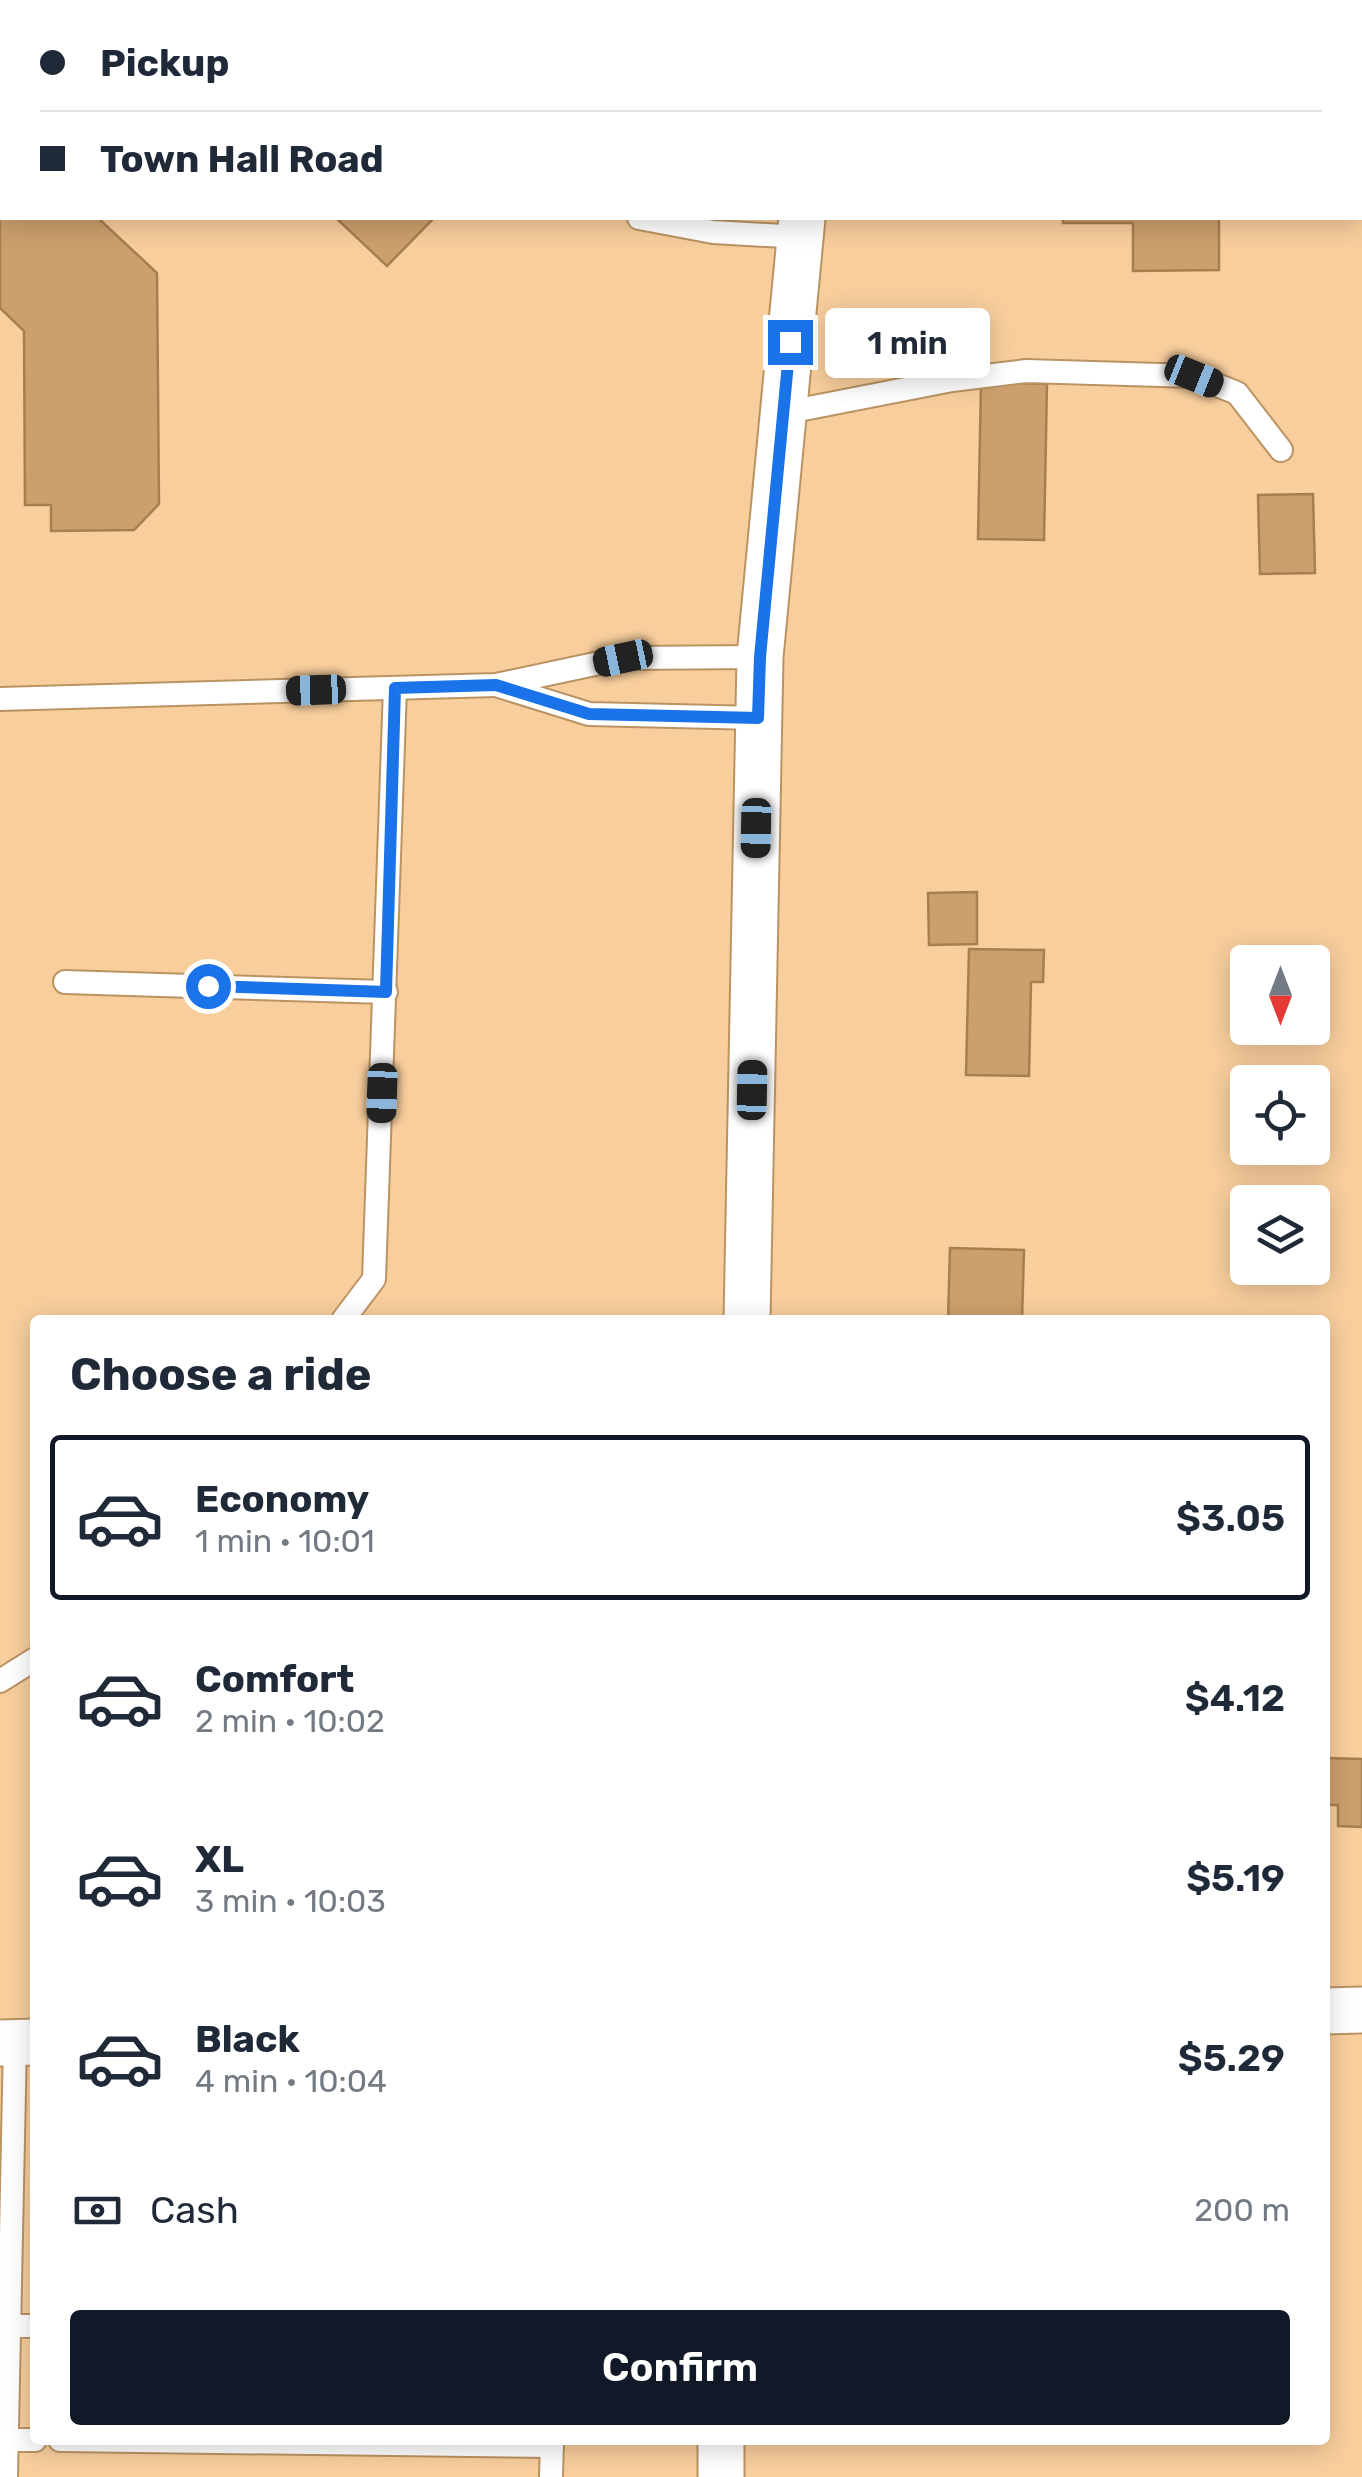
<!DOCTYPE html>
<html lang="en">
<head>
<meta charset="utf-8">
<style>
	body { margin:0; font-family:Rubik,sans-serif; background:#f6f6f7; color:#1f2937; height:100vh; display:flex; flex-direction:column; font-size:38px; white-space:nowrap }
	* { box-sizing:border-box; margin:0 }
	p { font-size:32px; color:#747a83 }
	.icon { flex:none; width:55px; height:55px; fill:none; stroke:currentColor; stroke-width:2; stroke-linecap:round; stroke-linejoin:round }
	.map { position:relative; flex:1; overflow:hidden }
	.details { position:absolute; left:30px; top:1315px; width:1300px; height:1130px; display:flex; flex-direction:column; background:#fff; border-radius:10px; box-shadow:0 5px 25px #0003 }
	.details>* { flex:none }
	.banner { position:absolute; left:0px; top:0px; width:1362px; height:220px; box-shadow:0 5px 25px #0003; display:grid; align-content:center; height:220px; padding:0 40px; background:#fff }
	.needle { width:65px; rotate:180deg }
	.controls { position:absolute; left:1230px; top:945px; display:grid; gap:20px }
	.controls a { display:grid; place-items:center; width:100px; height:100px; border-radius:10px; background:#fff; box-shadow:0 5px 25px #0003; font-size:50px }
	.end { position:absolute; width:45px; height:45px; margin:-22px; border:12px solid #1a73e8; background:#fff; box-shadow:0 0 0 5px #fff }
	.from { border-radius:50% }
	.bubble { position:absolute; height:70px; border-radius:10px; background:#fff; box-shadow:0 5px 25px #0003; font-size:32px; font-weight:600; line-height:70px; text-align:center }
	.car { position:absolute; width:30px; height:60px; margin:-30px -15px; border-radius:12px; box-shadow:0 0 8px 2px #0007; background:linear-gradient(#222 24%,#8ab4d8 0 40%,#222 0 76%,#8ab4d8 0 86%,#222 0) }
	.banner b { display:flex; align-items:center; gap:35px; height:95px; font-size:38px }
	.banner b+b { border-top:2px solid #e0e1e3 }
	.banner i { width:25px; height:25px; background:#1f2937 }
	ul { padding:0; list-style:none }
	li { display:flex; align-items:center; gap:30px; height:165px; margin:0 20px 15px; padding:0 20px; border:5px solid transparent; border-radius:10px }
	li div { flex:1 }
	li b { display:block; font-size:38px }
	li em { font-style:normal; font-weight:600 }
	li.on { border-color:#111827 }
	li>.icon { width:90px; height:90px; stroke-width:1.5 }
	h2 { padding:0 40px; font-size:45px; line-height:120px }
	.pay { display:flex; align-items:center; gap:25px; height:110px; padding:0 40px; font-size:38px }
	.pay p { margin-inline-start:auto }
	.action { display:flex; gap:20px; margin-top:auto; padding:20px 40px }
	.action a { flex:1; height:115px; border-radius:10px; background:#111827; color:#fff; font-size:40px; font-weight:600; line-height:115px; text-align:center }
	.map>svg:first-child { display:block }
	.building { fill:#cca06d; stroke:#a67f50; stroke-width:2.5 }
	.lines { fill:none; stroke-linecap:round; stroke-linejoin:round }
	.lane-casing { stroke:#bb9363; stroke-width:26 }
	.street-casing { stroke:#bb9363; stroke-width:49 }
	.lane { stroke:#fff; stroke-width:22 }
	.street { stroke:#fff; stroke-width:45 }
	.route { stroke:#1a73e8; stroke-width:12 }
</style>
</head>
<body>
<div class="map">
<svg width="1362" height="2477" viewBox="0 0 1362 2477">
	<rect width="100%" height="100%" fill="#f8ce9d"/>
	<g class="building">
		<polygon points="0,0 311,0 313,2 2,2 0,23"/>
		<rect x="1092" y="0" width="190" height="2"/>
		<rect x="1360" y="81" width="2" height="135"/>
		<polygon points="0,126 2,218 98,218 157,273 159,504 134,530 51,531 51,505 25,505 24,331 0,308"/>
		<polygon points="336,218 434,218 387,266"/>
		<polygon points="1063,218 1219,218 1219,270 1133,271 1133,223 1063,223"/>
		<polygon points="981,382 1047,384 1044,540 978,539"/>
		<polygon points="1313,494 1315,573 1260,574 1258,495"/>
		<polygon points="977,892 977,944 929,945 928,893"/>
		<polygon points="969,949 1044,950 1043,982 1031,982 1029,1076 966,1075"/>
		<polygon points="950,1248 1024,1250 1022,1320 948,1320"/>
		<polygon points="1325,1758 1362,1759 1362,1827 1338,1826 1338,1805 1325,1805"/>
	</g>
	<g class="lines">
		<defs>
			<g id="lane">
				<polyline points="639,218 713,232 801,237"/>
				<polyline points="783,413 952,380 1026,371 1194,376 1237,393 1281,450"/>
				<polyline points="499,686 589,714 758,718"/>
				<polyline points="0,699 496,685 623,658 760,657"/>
				<polyline points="65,982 386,992"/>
				<polyline points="343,1320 374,1279 395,688"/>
				<polyline points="0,1681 35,1659"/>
				<polyline points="9,2326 35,2326"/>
				<polyline points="7,2440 35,2440"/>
				<polyline points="60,2440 552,2446"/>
				<polyline points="6,2477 15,2042"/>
				<polyline points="551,2477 552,2440"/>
			</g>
			<g id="street">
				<polyline points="812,0 812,2"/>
				<polyline points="747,1320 760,657 802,218"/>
				<polyline points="1325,2011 1362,2010"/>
				<polyline points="0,2043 35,2042"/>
				<polyline points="721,2477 721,2440"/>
			</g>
		</defs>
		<use href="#lane" class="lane-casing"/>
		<use href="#street" class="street-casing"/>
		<use href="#lane" class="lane"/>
		<use href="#street" class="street"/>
	</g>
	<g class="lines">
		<polyline class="route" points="208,986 386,992 395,688 496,685 589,714 758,718 760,657 790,342"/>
	</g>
</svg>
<div class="controls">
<a><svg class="needle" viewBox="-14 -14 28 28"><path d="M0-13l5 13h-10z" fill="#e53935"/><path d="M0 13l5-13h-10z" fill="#747a83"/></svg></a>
<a><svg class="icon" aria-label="locate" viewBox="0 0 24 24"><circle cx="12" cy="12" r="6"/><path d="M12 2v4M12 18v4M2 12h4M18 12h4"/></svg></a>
<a><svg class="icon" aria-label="layers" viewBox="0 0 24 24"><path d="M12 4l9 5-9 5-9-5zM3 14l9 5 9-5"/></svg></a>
</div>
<i class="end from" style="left:208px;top:986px"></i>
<i class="end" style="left:790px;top:342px"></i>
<div class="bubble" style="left:825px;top:308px;width:165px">1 min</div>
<i class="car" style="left:1194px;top:376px;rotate:112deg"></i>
<i class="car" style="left:623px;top:658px;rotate:258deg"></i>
<i class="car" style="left:316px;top:690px;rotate:268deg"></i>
<i class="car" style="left:756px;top:828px;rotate:181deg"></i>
<i class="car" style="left:752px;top:1090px;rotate:1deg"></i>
<i class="car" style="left:382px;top:1093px;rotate:182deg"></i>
<div class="banner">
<b><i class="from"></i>Pickup</b>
<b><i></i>Town Hall Road</b>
</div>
<section class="details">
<h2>Choose a ride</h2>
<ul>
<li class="on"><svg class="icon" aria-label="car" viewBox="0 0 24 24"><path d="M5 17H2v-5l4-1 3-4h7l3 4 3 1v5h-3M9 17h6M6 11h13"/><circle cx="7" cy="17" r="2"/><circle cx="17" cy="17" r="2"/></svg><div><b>Economy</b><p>1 min · 10:01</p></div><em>$3.05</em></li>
<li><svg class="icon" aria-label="car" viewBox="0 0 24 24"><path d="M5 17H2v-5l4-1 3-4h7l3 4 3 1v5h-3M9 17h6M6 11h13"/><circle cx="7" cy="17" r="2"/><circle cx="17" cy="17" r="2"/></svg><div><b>Comfort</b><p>2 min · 10:02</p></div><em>$4.12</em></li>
<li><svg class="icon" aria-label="car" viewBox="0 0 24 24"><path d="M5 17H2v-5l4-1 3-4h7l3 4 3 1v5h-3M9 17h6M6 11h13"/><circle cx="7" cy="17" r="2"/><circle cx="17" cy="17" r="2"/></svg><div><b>XL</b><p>3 min · 10:03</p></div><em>$5.19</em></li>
<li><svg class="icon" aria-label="car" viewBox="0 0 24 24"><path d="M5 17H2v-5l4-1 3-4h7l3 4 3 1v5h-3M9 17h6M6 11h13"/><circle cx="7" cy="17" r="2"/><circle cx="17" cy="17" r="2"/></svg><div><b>Black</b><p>4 min · 10:04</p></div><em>$5.29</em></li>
</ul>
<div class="pay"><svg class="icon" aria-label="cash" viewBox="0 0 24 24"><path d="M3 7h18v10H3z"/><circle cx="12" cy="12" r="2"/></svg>Cash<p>200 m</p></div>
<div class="action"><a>Confirm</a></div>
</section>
</div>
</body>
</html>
